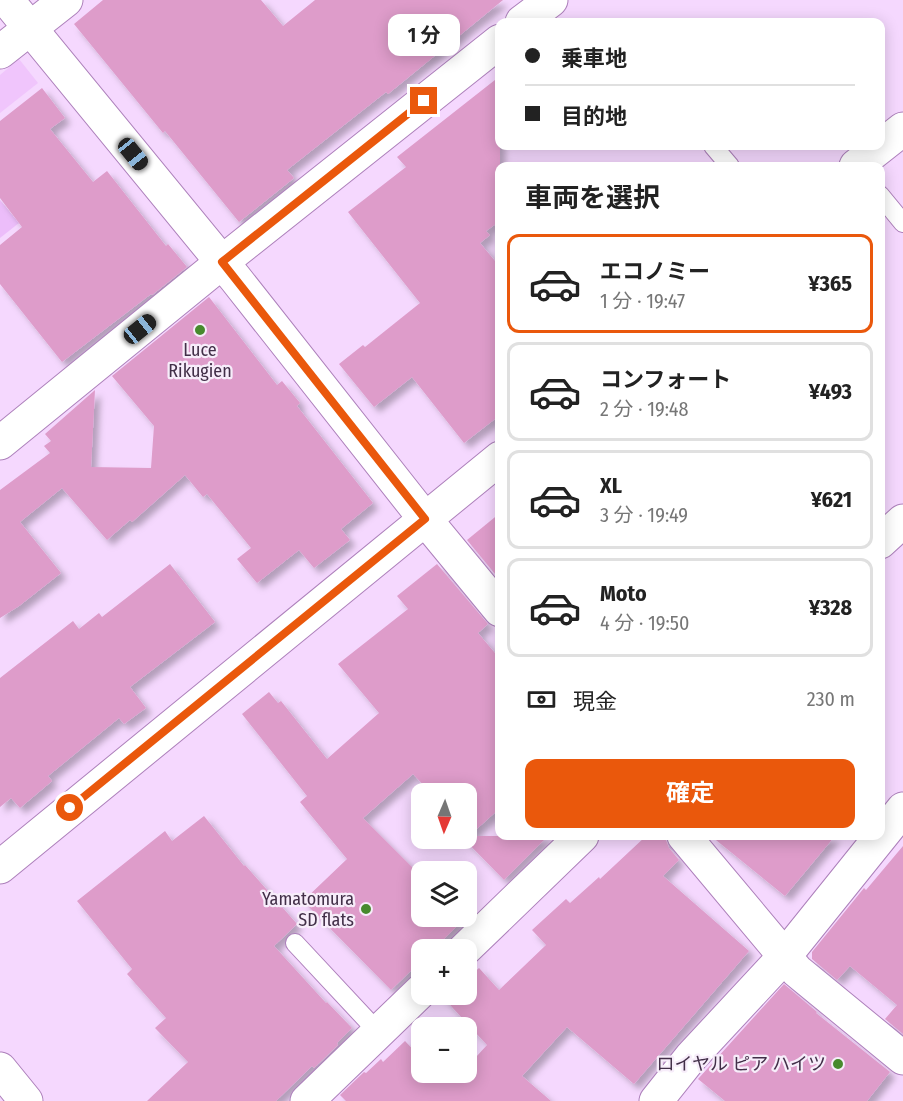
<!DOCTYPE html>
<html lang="ja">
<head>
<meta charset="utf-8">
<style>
	body { margin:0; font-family:"Fira Sans Condensed","Noto Sans JP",sans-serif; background:#f6f6f6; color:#222; height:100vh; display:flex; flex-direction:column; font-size:22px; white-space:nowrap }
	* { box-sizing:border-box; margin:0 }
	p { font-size:20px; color:#767676 }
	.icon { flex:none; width:33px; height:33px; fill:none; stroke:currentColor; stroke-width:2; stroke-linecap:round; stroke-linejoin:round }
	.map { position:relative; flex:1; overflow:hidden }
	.drawer { position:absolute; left:495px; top:162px; width:390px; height:678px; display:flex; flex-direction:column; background:#fff; border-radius:12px; box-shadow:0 3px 15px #0003 }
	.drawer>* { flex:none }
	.top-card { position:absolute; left:495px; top:18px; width:390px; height:132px; border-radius:12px; box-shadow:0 3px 15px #0003; display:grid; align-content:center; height:132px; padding:0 30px; background:#fff }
	.needle { width:39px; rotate:182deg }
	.buttons { position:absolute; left:411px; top:783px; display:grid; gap:12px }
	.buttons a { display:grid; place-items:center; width:66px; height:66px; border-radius:12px; background:#fff; box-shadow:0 3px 15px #0003; font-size:30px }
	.end { position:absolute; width:27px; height:27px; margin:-14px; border:8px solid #ea580c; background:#fff; box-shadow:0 0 0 3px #fff }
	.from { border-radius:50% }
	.bubble { position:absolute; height:42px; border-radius:12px; background:#fff; box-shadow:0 3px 15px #0003; font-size:20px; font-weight:700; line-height:42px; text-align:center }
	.car { position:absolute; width:18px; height:36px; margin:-18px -9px; border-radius:8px; box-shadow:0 0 4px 2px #0007; background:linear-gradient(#222 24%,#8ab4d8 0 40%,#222 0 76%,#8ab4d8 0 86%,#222 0) }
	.top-card b { display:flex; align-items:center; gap:21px; height:57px; font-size:22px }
	.top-card b+b { border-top:2px solid #e0e0e0 }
	.top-card i { width:15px; height:15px; background:#222 }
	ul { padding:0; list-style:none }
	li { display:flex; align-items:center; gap:18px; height:99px; margin:0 12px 9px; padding:0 18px; border:3px solid #e0e0e0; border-radius:12px }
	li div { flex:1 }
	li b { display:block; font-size:22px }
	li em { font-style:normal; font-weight:700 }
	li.active { border-color:#ea580c }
	li>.icon { width:54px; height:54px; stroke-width:1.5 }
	h2 { padding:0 30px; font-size:27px; line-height:72px }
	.pay { display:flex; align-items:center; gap:15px; height:66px; padding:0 30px; font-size:22px }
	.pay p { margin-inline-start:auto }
	.primary-button { display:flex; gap:12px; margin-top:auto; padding:12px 30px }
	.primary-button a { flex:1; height:69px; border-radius:12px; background:#ea580c; color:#fff; font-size:24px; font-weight:700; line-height:69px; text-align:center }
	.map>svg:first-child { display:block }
	.built { fill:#f0c5fc }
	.green { fill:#ecbdfa }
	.building { fill:#de9cca; filter:url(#shadow) }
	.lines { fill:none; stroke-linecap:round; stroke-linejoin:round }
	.lane-casing { stroke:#ad80bb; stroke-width:20 }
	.street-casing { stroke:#ad80bb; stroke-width:35 }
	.secondary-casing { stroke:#ad80bb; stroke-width:35 }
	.lane { stroke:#fff; stroke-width:18 }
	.street { stroke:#fff; stroke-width:33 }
	.secondary { stroke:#fff; stroke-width:33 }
	.route { stroke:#ea580c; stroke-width:8 }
	.poi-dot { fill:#478a2d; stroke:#f7edfa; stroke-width:2 }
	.labels { text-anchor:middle; stroke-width:4.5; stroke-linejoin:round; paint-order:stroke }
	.poi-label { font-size:18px; fill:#422f48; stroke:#f7edfa; text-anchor:end }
</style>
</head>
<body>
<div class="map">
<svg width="903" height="1101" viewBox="0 0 903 1101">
	<defs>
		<filter id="shadow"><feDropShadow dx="5.5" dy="5.5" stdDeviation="3" flood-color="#0004"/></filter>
	</defs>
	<rect width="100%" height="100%" fill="#f5d8fe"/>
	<polygon class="built" points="19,59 38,83 0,113 0,75"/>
	<polygon class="green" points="0,200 19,223 0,238"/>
	<g class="building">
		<polygon points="103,0 261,0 283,26 315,0 503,0 388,94 386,92 287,170 294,178 239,222 165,131 163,133 74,24"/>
		<polygon points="500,76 500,221 486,231 490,235 480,243 500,267 500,415 464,443 412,377 374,407 339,364 363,345 365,347 420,303 348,212 406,167 397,157"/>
		<polygon points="42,88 65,118 50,129 93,182 107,171 166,246 168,244 187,267 152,295 151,294 62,362 0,284 0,245 22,227 0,198 0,121"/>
		<polygon points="209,297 277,385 282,381 300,403 297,406 373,503 341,529 350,540 314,568 299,550 257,583 237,559 251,548 207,494 203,497 185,475 132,522 130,520 107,540 62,488 20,522 61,573 19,606 0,618 0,490 50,453 44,446 51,441 45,434 95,390 91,467 151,468 154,426 112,376"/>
		<polygon points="500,513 500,580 467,540"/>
		<polygon points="170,564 215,622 130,687 146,708 124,724 119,718 48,776 52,781 20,808 11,798 0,807 0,678 73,621 79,629 99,613 102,617"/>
		<polygon points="437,564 488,624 478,633 500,659 500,808 469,836 548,836 504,880 463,838 466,838 466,794 432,794 413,774 363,818 422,877 422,916 467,916 433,950 422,950 422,960 391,990 303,901 347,859 300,802 307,796 242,714 269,692 278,703 281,701 327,759 379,713 338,664 408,609 397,596"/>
		<polygon points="204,816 244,866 245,865 297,924 274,946 326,1003 327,1002 352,1028 337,1043 338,1045 314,1068 312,1066 276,1101 147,1101 188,1062 155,1028 166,1018 127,974 132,969 77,901 165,831 172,841"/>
		<polygon points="646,836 666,836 666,840 669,848 679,860 663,876 749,951 634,1084 567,1027 522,1076 551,1101 346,1101 340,1095 364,1072 366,1073 381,1059 383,1062 405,1041 422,1059 422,1072 466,1072 466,1068 487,1045 440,994 466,994 466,980 479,968 499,990 546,945 532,930 566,899 570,903 599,877 600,879"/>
		<polygon points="711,836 835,836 785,896"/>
		<polygon points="903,846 903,1034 885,1019 897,1005 850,966 837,980 812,959 812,952 864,888 866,890"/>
		<polygon points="784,984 817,1012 816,1013 890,1072 867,1101 725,1101 698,1079"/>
	</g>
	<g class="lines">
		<defs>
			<g id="lane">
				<polyline points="713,146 730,166"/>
				<polyline points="880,195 903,223"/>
				<polyline points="295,943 378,1032"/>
			</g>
			<g id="street">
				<polyline points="522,22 551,0"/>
				<polyline points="0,52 66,0"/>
				<polyline points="0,443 237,250 500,41"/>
				<polyline points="425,519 500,610"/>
				<polyline points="880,542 903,521"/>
				<polyline points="684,836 797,971 903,1058"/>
				<polyline points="464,950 582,836"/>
				<polyline points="0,1069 26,1101"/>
				<polyline points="307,1101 422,990"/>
				<polyline points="656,1101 691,1057 784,957 903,809"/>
			</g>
			<g id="secondary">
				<polyline points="7,0 235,278 425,519"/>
				<polyline points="856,166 903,129"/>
				<polyline points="0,867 500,458"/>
			</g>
		</defs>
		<use href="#lane" class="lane-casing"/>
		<use href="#street" class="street-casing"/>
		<use href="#secondary" class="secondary-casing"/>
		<use href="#lane" class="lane"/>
		<use href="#street" class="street"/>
		<use href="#secondary" class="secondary"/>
	</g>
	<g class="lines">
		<polyline class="route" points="70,808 425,519 222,262 424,101"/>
	</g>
	<g class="poi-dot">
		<circle cx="200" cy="330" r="6"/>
		<circle cx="366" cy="909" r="6"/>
		<circle cx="838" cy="1064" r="6"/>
	</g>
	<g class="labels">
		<g class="poi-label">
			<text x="200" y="356" text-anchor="middle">Luce<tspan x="200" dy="21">Rikugien</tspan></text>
			<text x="354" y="905">Yamatomura<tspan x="354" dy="21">SD flats</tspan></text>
			<text x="826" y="1070">ロイヤル ピア ハイツ</text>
		</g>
	</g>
</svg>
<div class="buttons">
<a><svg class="needle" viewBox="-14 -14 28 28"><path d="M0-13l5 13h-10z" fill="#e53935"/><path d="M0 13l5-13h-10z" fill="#767676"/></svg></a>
<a><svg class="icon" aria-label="layers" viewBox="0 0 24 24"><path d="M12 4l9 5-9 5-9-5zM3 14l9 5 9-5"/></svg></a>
<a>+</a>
<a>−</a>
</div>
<i class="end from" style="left:70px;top:808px"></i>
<i class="end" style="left:424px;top:101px"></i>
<div class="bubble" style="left:388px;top:14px;width:72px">1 分</div>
<i class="car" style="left:133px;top:154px;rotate:141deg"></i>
<i class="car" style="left:140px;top:329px;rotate:51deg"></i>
<div class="top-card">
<b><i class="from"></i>乗車地</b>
<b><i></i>目的地</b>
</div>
<section class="drawer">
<h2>車両を選択</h2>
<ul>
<li class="active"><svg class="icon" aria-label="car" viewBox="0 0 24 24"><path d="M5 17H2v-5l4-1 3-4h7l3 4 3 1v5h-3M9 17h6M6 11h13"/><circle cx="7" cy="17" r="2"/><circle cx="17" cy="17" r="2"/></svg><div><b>エコノミー</b><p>1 分 · 19:47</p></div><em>¥365</em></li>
<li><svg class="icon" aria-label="car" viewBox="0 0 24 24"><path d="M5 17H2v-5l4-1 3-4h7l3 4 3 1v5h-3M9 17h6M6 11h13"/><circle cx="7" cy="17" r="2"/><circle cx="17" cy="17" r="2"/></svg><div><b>コンフォート</b><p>2 分 · 19:48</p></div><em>¥493</em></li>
<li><svg class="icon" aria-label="car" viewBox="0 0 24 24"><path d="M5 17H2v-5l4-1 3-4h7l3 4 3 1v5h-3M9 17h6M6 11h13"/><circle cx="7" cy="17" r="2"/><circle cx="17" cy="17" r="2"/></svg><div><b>XL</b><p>3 分 · 19:49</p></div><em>¥621</em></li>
<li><svg class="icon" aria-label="car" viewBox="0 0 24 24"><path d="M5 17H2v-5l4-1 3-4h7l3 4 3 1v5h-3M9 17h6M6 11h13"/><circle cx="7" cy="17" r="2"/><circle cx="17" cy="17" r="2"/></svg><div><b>Moto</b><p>4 分 · 19:50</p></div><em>¥328</em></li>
</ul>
<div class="pay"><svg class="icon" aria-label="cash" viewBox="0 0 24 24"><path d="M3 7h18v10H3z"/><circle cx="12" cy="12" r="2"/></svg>現金<p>230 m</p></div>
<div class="primary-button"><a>確定</a></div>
</section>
</div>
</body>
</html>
